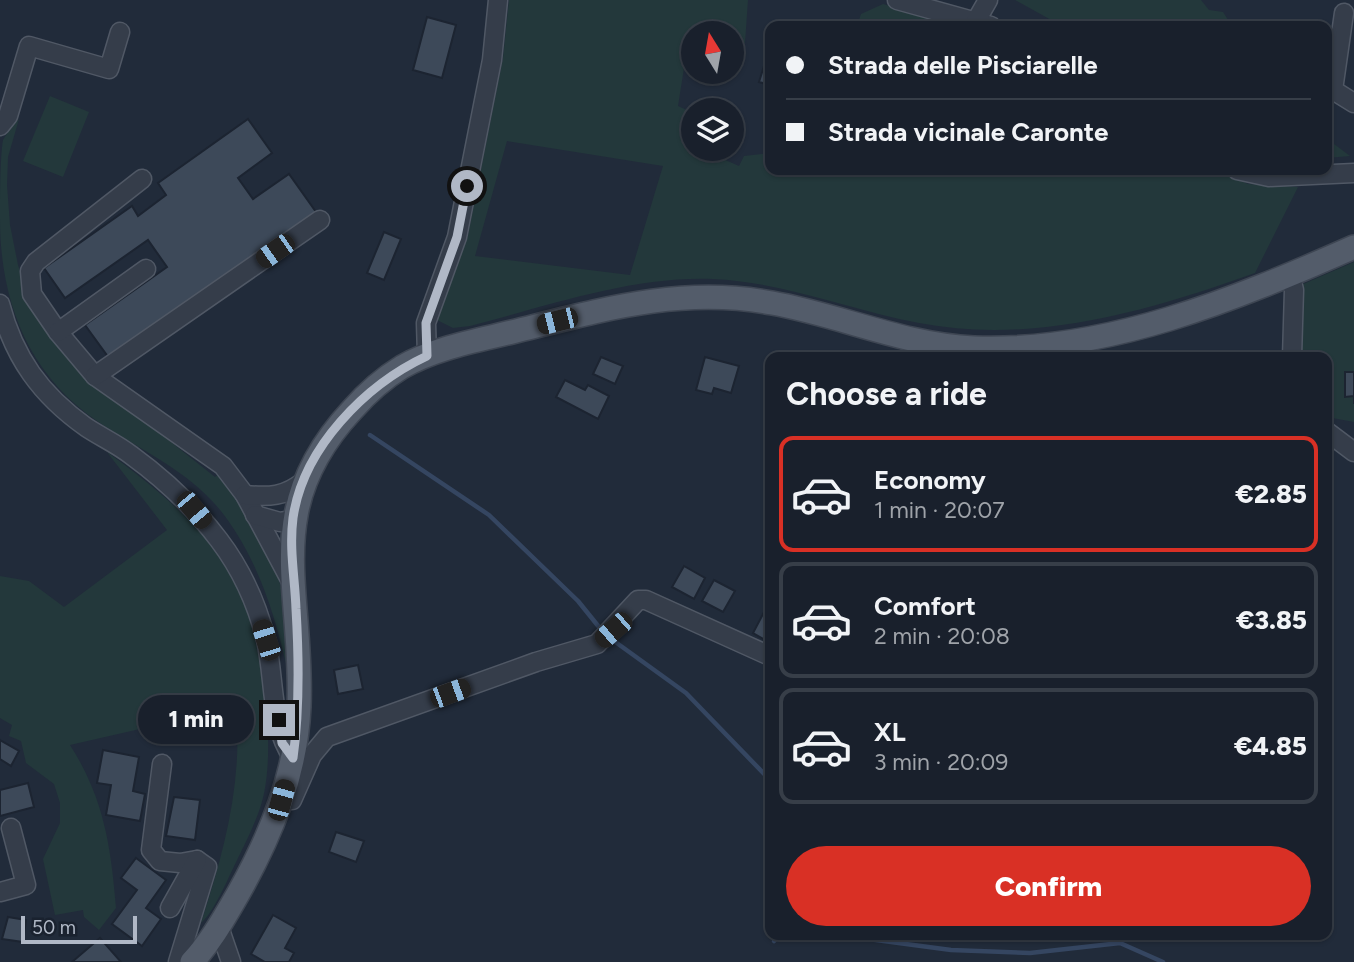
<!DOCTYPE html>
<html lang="en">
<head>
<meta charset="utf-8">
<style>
	body { margin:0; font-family:Figtree,sans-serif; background:#262d38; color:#f1f3f6; height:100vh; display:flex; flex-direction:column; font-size:26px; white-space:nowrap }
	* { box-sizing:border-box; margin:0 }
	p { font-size:23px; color:#9fa3a9 }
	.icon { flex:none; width:38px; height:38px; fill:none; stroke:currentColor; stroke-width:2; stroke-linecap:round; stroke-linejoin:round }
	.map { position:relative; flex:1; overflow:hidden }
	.sheet { position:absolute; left:765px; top:352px; width:567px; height:588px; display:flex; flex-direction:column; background:#19202c; border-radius:14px; box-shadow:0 2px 5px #0004,0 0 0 2px #373e48 }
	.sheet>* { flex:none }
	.top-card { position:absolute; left:765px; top:21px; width:567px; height:154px; border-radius:14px; box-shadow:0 2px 5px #0004,0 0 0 2px #373e48; display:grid; align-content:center; height:154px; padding:0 21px; background:#19202c }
	.needle { width:46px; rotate:349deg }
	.fabs { position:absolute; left:681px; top:21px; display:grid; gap:14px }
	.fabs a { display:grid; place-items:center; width:63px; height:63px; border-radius:50%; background:#19202c; box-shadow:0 2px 5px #0004,0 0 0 2px #373e48; font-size:35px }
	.scale { position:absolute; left:21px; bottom:18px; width:116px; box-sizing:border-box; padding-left:7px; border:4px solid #b0b8c6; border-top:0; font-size:19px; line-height:24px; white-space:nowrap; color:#b0b8c6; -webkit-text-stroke:5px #1a222f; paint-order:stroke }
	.end { position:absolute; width:32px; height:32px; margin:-16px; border:9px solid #b0b8c6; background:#111; box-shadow:0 0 0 4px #111 }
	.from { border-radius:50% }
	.bubble { position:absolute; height:49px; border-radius:24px; background:#19202c; box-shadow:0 2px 5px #0004,0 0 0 2px #373e48; font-size:23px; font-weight:800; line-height:49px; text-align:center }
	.car { position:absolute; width:21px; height:42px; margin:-21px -10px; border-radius:9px; box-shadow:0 0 5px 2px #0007; background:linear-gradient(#222 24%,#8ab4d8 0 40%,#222 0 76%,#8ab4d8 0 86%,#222 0) }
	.top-card b { display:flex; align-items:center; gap:24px; height:66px; font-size:26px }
	.top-card b+b { border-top:2px solid #373e48 }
	.top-card i { width:18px; height:18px; background:#f1f3f6 }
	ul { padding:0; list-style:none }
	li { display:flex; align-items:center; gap:21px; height:116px; margin:0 14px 10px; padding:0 7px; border:4px solid #373e48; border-radius:14px }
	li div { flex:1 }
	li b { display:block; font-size:26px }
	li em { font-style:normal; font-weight:800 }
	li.active { border-color:#d93025 }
	li>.icon { width:63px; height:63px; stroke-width:1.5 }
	h2 { padding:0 21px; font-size:32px; line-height:84px }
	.button { display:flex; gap:14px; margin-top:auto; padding:14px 21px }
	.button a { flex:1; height:80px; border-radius:42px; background:#d93025; color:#fff; font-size:28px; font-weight:800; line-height:80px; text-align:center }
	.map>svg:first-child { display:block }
	.green { fill:#23383b; fill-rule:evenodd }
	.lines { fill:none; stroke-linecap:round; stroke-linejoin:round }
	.stream { stroke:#354661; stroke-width:4.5 }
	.building { fill:#3d4959; stroke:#1c2431; stroke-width:2 }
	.minor-casing { stroke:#505865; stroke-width:21 }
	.major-casing { stroke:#3e4653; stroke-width:26 }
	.minor { stroke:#353d4a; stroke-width:18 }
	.major { stroke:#535c6a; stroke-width:23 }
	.route { stroke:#b0b8c6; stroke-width:9 }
</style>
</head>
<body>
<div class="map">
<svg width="1354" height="962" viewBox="0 0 1354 962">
	<rect width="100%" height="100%" fill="#212b3a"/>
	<g class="green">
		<path d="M509,0h239l-3,43 -13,-3v-7l-42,-3 -12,76 15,7v36h32l-2,10 16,7 5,-10 26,-3v17h447l31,14 50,3 -43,86c-106,38 -222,72 -336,50 -69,-13 -135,-41 -206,-44 -82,-3 -165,27 -243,47l-17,2 -16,-8 31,-85 35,-177zM507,141l156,25 -33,109 -155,-19z"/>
		<polygon points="1015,0 1201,0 1209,10 1223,12 1232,26 1062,26"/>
		<polygon points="883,4 963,26 857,26 861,14"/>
		<polygon points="50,96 89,112 63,177 23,161"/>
		<path d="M19,119l-11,38 -1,28 3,40 8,40 13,41 53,67 131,104 5,-4c22,29 51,75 60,111 8,28 7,58 8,88 -13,-57 -29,-110 -64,-157 -32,-43 -84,-65 -127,-94 -69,-47 -97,-120 -97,-202 0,-19 0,-63 3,-79 4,-7 11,-15 16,-21z"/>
		<polygon points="1326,138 1350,156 1327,158"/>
		<polygon points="1354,262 1354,372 1345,373 1345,396 1354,396 1354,422 1327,417 1326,357 1298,357 1301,285"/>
		<path d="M107,452c47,34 94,72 124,123 30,51 48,173 30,230 -5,16 -13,33 -21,49 -9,17 -25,58 -39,69 23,-71 42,-141 35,-216l-166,38c34,53 41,102 46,163l-17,22 -15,-13 -1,-7 -28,5 -12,-56 17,-36v-20l-6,-19 -28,-21 -5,-22 -12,-5 3,-11 -12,-7v-142l29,5 35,26 103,-77z"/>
	</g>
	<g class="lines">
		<g class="stream">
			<polyline points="370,435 489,515 578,601 599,627"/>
			<polyline points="614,641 686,693 770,780"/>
			<polyline points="831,934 951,950 1030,953 1120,943 1163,962"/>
			<polyline points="774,941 780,934"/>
		</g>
	</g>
	<g class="building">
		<polygon points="427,17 456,25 442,78 413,70"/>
		<polygon points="764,66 770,68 770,85 759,82"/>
		<polygon points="248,119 272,153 238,178 253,199 289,174 316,212 109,358 85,325 167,267 148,240 65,298 44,268 132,206 138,216 166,195 158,183"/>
		<polygon points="384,232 401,239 384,280 367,273"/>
		<polygon points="900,347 933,357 898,357"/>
		<polygon points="601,357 623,366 615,384 593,374"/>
		<polygon points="705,357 739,366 731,393 714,388 712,394 696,390"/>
		<polygon points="1345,372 1354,372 1354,404 1354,396 1345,397"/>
		<polygon points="565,380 585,390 588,385 609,396 598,419 556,397"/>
		<polygon points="684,566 705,578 694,599 672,587"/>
		<polygon points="714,580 735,591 723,612 702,601"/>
		<polygon points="764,612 770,615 767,641 753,633"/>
		<polygon points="358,665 363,689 338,694 334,670"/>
		<polygon points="0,740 19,751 11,766 0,759"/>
		<polygon points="103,750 139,757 133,791 145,794 140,821 106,815 111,785 97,783"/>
		<polygon points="28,783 34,807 0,816 0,790"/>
		<polygon points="174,797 200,800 195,840 166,836"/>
		<polygon points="336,832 364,841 356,862 329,852"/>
		<polygon points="136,858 166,880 146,908 161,919 142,946 112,924 137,890 121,878"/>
		<polygon points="273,915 296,928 285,948 294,953 289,962 265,962 251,954"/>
		<polygon points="8,917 26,920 23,942 2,939"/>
		<polygon points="100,938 121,962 72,962"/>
	</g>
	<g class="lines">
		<defs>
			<g id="minor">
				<polyline points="897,0 991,26"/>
				<polyline points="1344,13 1333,90 1354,103"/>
				<polyline points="976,21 988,0"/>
				<polyline points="0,126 8,116 29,46 109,69 120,32"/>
				<polyline points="1237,170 1269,177 1354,173"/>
				<polyline points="142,179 36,262 30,271 32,294 58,332 95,376 223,466 245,495 293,585"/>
				<polyline points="1290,274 1294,290 1292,357"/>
				<path d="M0,304c14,54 41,91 86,123 15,10 31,17 45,28 33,24 63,52 88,85 22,29 38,64 47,100 9,38 4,86 27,118"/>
				<polyline points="58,332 146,269"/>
				<polyline points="427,356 426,323 457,237 492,60 498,0"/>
				<polyline points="95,376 320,220"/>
				<polyline points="1326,431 1354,452"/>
				<path d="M245,495c24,2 40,2 59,-14"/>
				<polyline points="255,515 280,522 293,520"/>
				<polyline points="162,764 151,850 160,861 180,863 197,860 207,867 178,962"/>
				<polyline points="281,800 292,800 312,755 327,737 536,662 597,644 638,600 646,600 770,656"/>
				<polyline points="0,892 26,885 11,828"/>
				<polyline points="170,908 197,860"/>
				<polyline points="219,927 231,962"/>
			</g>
			<path id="major" d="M192,962c19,-20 32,-44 46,-68 33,-59 58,-119 61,-187 5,-118 -40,-197 53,-297 14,-16 32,-32 50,-43 33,-19 73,-26 110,-35 89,-22 168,-46 260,-29 68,12 132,42 202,45 132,5 262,-49 380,-101"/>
		</defs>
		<use href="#minor" class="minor-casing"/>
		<use href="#major" class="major-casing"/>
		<use href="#minor" class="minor"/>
		<use href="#major" class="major"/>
	</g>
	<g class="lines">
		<path class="route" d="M279,720l3,23 11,15c7,-50 6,-99 3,-149 -1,-30 -7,-60 -3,-91 10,-70 72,-133 134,-162l-1,-33 31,-86 10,-51"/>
	</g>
</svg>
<div class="fabs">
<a><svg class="needle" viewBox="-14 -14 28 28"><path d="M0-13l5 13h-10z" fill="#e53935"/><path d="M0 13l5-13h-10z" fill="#9fa3a9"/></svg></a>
<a><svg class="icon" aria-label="layers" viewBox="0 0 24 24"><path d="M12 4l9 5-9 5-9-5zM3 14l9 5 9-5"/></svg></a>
</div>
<div class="scale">50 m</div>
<i class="end from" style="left:467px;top:186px"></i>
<i class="end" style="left:279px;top:720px"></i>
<div class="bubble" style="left:138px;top:695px;width:116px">1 min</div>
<i class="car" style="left:275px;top:251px;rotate:235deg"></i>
<i class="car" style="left:557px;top:321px;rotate:256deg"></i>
<i class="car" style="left:194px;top:510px;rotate:140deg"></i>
<i class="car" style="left:613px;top:630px;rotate:229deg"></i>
<i class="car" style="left:266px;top:640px;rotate:342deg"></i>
<i class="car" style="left:450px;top:693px;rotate:70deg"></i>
<i class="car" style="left:281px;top:800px;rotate:15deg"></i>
<div class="top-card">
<b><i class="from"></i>Strada delle Pisciarelle</b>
<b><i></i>Strada vicinale Caronte</b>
</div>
<section class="sheet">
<h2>Choose a ride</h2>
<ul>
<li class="active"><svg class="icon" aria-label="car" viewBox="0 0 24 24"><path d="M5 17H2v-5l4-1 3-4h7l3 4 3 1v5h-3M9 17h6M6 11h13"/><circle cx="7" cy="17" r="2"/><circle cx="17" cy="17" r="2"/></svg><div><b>Economy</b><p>1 min · 20:07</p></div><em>€2.85</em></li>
<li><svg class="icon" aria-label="car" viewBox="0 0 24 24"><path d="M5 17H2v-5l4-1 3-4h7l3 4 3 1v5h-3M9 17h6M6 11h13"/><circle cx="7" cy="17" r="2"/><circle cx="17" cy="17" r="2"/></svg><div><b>Comfort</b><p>2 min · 20:08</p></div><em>€3.85</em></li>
<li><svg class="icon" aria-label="car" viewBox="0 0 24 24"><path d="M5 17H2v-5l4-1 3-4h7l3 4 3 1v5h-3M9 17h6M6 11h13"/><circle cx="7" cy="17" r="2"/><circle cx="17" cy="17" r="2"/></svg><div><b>XL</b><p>3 min · 20:09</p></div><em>€4.85</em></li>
</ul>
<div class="button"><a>Confirm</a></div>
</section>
</div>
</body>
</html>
